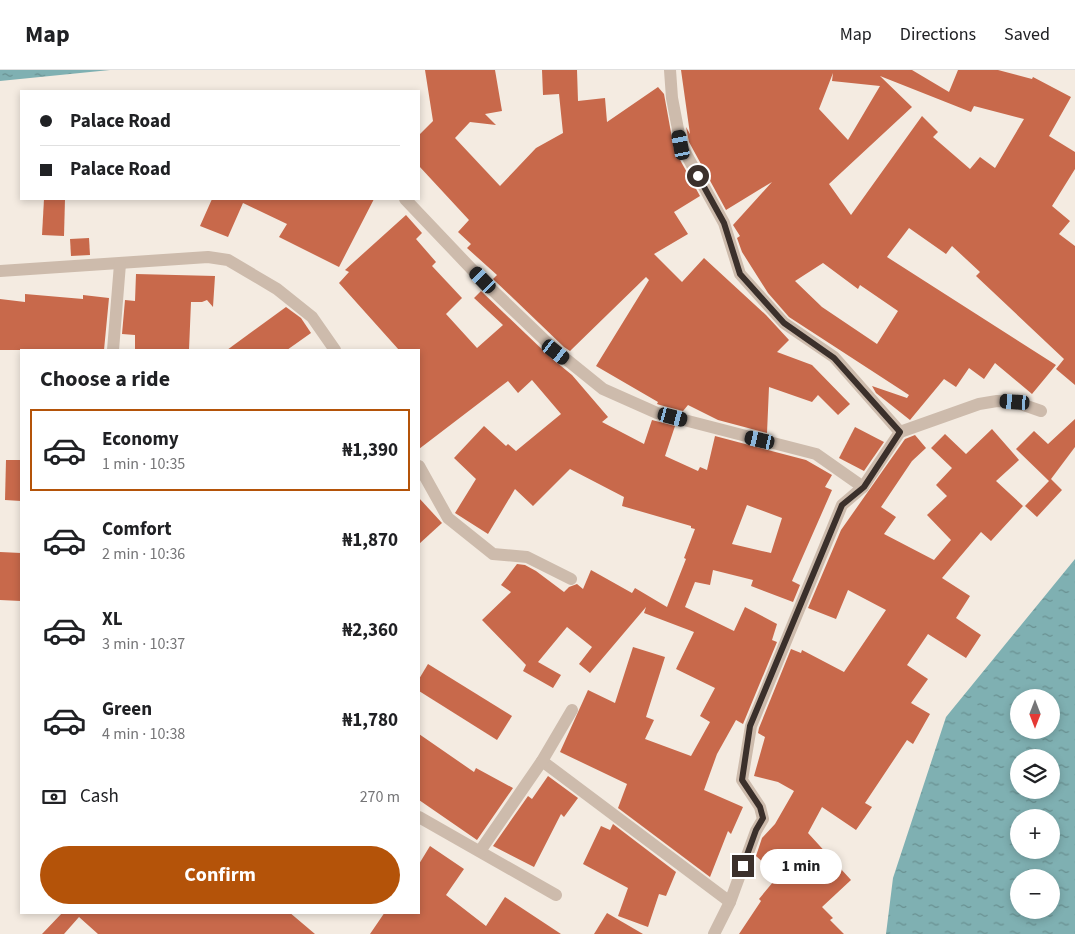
<!DOCTYPE html>
<html lang="en">
<head>
<meta charset="utf-8">
<style>
	body { margin:0; font-family:"Source Sans 3",sans-serif; background:#f6f6f6; color:#202124; height:100vh; display:flex; flex-direction:column; font-size:19px; white-space:nowrap }
	* { box-sizing:border-box; margin:0 }
	p { font-size:16px; color:#757577 }
	.icon { flex:none; width:28px; height:28px; fill:none; stroke:currentColor; stroke-width:2; stroke-linecap:round; stroke-linejoin:round }
	.map { position:relative; flex:1; overflow:hidden }
	.sheet { position:absolute; left:20px; top:279px; width:400px; height:565px; display:flex; flex-direction:column; background:#fff; border-radius:0px; box-shadow:0 2px 8px #0003 }
	.sheet>* { flex:none }
	.top-card { position:absolute; left:20px; top:20px; width:400px; height:110px; border-radius:0px; box-shadow:0 2px 8px #0003; display:grid; align-content:center; height:110px; padding:0 20px; background:#fff }
	.needle { width:32px; rotate:180deg }
	.fabs { position:absolute; left:1010px; top:619px; display:grid; gap:10px }
	.fabs a { display:grid; place-items:center; width:50px; height:50px; border-radius:50%; background:#fff; box-shadow:0 2px 8px #0003; font-size:25px }
	.end { position:absolute; width:22px; height:22px; margin:-11px; border:6px solid #3b302b; background:#fff; box-shadow:0 0 0 2px #fff }
	.from { border-radius:50% }
	.bubble { position:absolute; height:35px; border-radius:18px; background:#fff; box-shadow:0 2px 8px #0003; font-size:16px; font-weight:700; line-height:35px; text-align:center }
	.car { position:absolute; width:15px; height:30px; margin:-15px -8px; border-radius:6px; box-shadow:0 0 4px 1px #0007; background:linear-gradient(#222 24%,#8ab4d8 0 40%,#222 0 76%,#8ab4d8 0 86%,#222 0) }
	.top-card b { display:flex; align-items:center; gap:18px; height:48px; font-size:19px }
	.top-card b+b { border-top:1px solid #e0e0e0 }
	.top-card i { width:12px; height:12px; background:#202124 }
	ul { padding:0; list-style:none }
	li { display:flex; align-items:center; gap:15px; height:82px; margin:0 10px 8px; padding:0 10px; border:2px solid transparent; border-radius:0px }
	li div { flex:1 }
	li b { display:block; font-size:19px }
	li em { font-style:normal; font-weight:700 }
	li.selected { border-color:#b45309 }
	li>.icon { width:45px; height:45px; stroke-width:1.5 }
	h2 { padding:0 20px; font-size:22px; line-height:60px }
	.pay { display:flex; align-items:center; gap:12px; height:55px; padding:0 20px; font-size:19px }
	.pay p { margin-inline-start:auto }
	.cta { display:flex; gap:10px; margin-top:auto; padding:10px 20px }
	.cta a { flex:1; height:58px; border-radius:30px; background:#b45309; color:#fff; font-size:20px; font-weight:700; line-height:58px; text-align:center }
	header { display:flex; align-items:center; gap:30px; box-sizing:border-box; height:70px; padding:0 25px; background:#fff; border-bottom:1px solid #e0e0e0 }
	header strong { font-size:24px }
	nav { display:flex; gap:28px; margin-inline-start:auto; font-size:18px }
	.map>svg:first-child { display:block }
	.water { fill:url(#water-ripples); fill-rule:evenodd }
	.building { fill:#c8694b; fill-rule:evenodd }
	.lines { fill:none; stroke-linecap:round; stroke-linejoin:round }
	.minor { stroke:#cdbbac; stroke-width:12 }
	.route { stroke:#3b302b; stroke-width:6 }
</style>
</head>
<body>
<header>
<strong>Map</strong>
<nav><a>Map</a><a>Directions</a><a>Saved</a></nav>
</header>
<div class="map">
<svg width="1075" height="864" viewBox="0 0 1075 864">
	<defs>
		<pattern id="water-ripples" width="26" height="14" patternUnits="userSpaceOnUse" patternTransform="scale(1.25)"><rect width="26" height="14" fill="#7fb0b2"/><path d="M2 4q2-2 4 0t4 0M15 11q2-2 4 0t4 0" fill="none" stroke="#699091"/></pattern>
	</defs>
	<rect width="100%" height="100%" fill="#f4ebe1"/>
	<g class="water">
		<polygon points="0,0 110,0 0,11"/>
		<path d="M1075,489v375h-189l7,-56 53,-161zM1019,628h32v32h-32zM1019,688h32v32h-32zM1019,748h32v32h-32zM1019,808h32v32h-32z"/>
	</g>
	<g class="building">
		<polygon points="425,0 495,0 502,41 485,44 496,55 470,52 455,68 500,116 536,78 563,63 559,24 543,25 542,0 577,0 578,31 605,28 607,52 658,17 664,24 674,79 700,126 674,142 688,164 654,184 682,212 704,188 766,245 789,270 777,282 812,295 850,334 838,345 818,325 812,332 769,317 767,363 718,350 688,335 683,341 660,335 657,334 658,332 596,296 649,210 646,207 570,281 564,277 493,209 497,205 467,178 471,174 458,162 469,150 419,96 419,65 433,51"/>
		<path d="M681,0h231l37,22 9,-22h40l34,9 1,-2 38,20 -22,39 26,16v17l-23,37 18,15 -11,13 16,12v139l-19,-16 8,-10 -88,-83 4,-4 -28,-26 -6,8 -37,-26 -22,29 169,108 -24,29 -37,-31 -11,16 -15,-11 -13,19 -12,-8 -34,41 -34,-27 -4,-7 35,12 2,-3 -120,-78 -21,-24 -26,-41 -5,-14 3,-2 -7,-11 39,-43 -46,28 -37,-68 -3,-15 4,7zM833,3l-1,8 48,5 -32,54 -29,-31zM880,6l91,36 3,-6 50,13 -29,49 -15,-11 -10,12 -37,-32 5,-5 -16,-16 -71,99 -22,-31 83,-77zM823,193l35,26 2,-4 38,26 -21,33 -55,-37 -27,-26z"/>
		<polygon points="44,129 65,129 64,166 42,165"/>
		<polygon points="212,129 374,129 339,197 279,167 287,154 243,133 228,167 200,156"/>
		<path d="M406,145l16,18 -6,6 20,23 -4,4 30,32 -16,16 31,34 26,-23 -29,-27 7,-7 69,66 22,18 36,42 -6,5 42,22 8,-24 23,6 -10,30 33,15 2,-4 7,3 8,-34 91,24 26,15 -7,12 7,3 -40,91 8,4 -7,17 -42,-16 2,-6 -40,-10 -3,15 -15,-3 -10,25 49,24 11,-24 32,17 -5,16 5,2 -34,82 -7,-4 -19,34 -13,36 39,17 -12,27 -3,-3 -18,46 -92,-69 9,-24 -67,-32 28,-62 27,13 18,-56 32,10 -19,60 8,3 -9,19 46,17 19,-34 -10,-6 15,-28 -39,-19 18,-37 -50,-19 2,-6 -56,66 -11,-9 13,-17 -25,-20 -29,35 23,13 -8,13 -30,-17 3,-6 -44,-45 29,-28 -10,-7 16,-21 8,1 11,6 28,21 5,-5 8,-3 6,5 8,-19 41,23 3,-5 32,19 19,-48 -2,-1 11,-29 -4,-1v-2l-69,-20 2,-9 -54,-28 -37,37 -18,-17 -27,45 -33,-21 21,-34 -22,-21 30,-32 22,20 2,-2 8,7 45,-37 -29,-34 -14,13 -10,-12 -89,68v-99h-20l-60,-67 10,-11 -4,-2zM747,435l35,13 -11,35 -39,-9z"/>
		<polygon points="89,168 90,185 71,186 70,169"/>
		<polygon points="136,204 215,206 213,237 207,230 202,232 191,232 189,280 135,280 135,265 122,264 125,230 135,231"/>
		<polygon points="25,224 83,229 83,225 109,228 104,280 0,280 0,229 25,232"/>
		<polygon points="286,237 301,248 311,263 287,280 227,280"/>
		<polygon points="1075,349 1075,377 1051,409 1062,420 1037,447 1025,436 1049,411 1016,379 1034,361 1048,374"/>
		<polygon points="855,357 884,372 864,401 839,388"/>
		<polygon points="992,359 1019,390 996,411 1023,436 991,471 981,462 942,508 970,526 956,548 981,565 966,588 928,564 907,595 928,609 911,633 930,644 913,674 907,670 865,733 872,737 856,760 822,737 808,763 851,810 822,837 833,848 830,850 844,864 739,864 761,831 759,829 778,806 756,786 762,768 775,754 794,721 778,712 754,706 765,667 758,663 759,658 791,579 801,583 802,580 844,602 886,540 848,520 836,549 808,538 841,460 905,369 915,365 926,378 912,391 881,437 896,447 884,464 934,490 951,470 927,445 947,426 936,415 952,398 931,378 945,364 966,384"/>
		<polygon points="6,390 21,390 21,431 5,430"/>
		<polygon points="419,428 442,453 419,474"/>
		<polygon points="0,482 21,483 21,531 0,530"/>
		<polygon points="428,594 512,646 497,670 419,621 419,609"/>
		<polygon points="419,664 474,702 476,698 513,718 477,770 419,730"/>
		<polygon points="548,706 578,728 564,747 561,744 534,797 493,776 528,726 532,729"/>
		<polygon points="613,754 676,802 666,826 659,824 648,857 618,846 628,818 583,794 601,756 610,760"/>
		<polygon points="430,776 464,799 446,825 486,856 505,827 561,864 370,864 385,842 419,842 419,794"/>
		<polygon points="63,842 289,842 315,864 98,864 79,847 64,864 42,864"/>
		<polygon points="607,843 643,864 594,864"/>
	</g>
	<g class="lines">
		<g class="minor">
			<polyline points="670,0 672,28 681,75 724,153 740,204 784,253 834,287 900,362 863,417 842,435 751,656 742,710 760,737 763,749 756,761 730,832 714,864"/>
			<polyline points="405,129 483,211 556,281 603,319 657,343 816,384 863,417"/>
			<polyline points="0,201 208,187 228,190 277,219 312,247 335,280"/>
			<polyline points="113,280 120,194"/>
			<polyline points="900,362 979,334 997,331 1015,332 1041,341"/>
			<polyline points="419,396 448,448 493,484 527,487 571,509"/>
			<polyline points="542,691 730,832"/>
			<polyline points="419,747 556,825"/>
			<polyline points="480,781 542,691 572,640"/>
		</g>
	</g>
	<g class="lines">
		<polyline class="route" points="698,106 724,153 740,204 784,253 834,288 900,362 864,417 842,435 750,656 742,710 760,737 763,748 756,760 743,796"/>
	</g>
</svg>
<div class="fabs">
<a><svg class="needle" viewBox="-14 -14 28 28"><path d="M0-13l5 13h-10z" fill="#e53935"/><path d="M0 13l5-13h-10z" fill="#757577"/></svg></a>
<a><svg class="icon" aria-label="layers" viewBox="0 0 24 24"><path d="M12 4l9 5-9 5-9-5zM3 14l9 5 9-5"/></svg></a>
<a>+</a>
<a>−</a>
</div>
<i class="end from" style="left:698px;top:106px"></i>
<i class="end" style="left:743px;top:796px"></i>
<div class="bubble" style="left:760px;top:779px;width:82px">1 min</div>
<i class="car" style="left:681px;top:75px;rotate:349deg"></i>
<i class="car" style="left:483px;top:210px;rotate:316deg"></i>
<i class="car" style="left:556px;top:282px;rotate:128deg"></i>
<i class="car" style="left:1015px;top:332px;rotate:274deg"></i>
<i class="car" style="left:673px;top:347px;rotate:105deg"></i>
<i class="car" style="left:760px;top:370px;rotate:283deg"></i>
<div class="top-card">
<b><i class="from"></i>Palace Road</b>
<b><i></i>Palace Road</b>
</div>
<section class="sheet">
<h2>Choose a ride</h2>
<ul>
<li class="selected"><svg class="icon" aria-label="car" viewBox="0 0 24 24"><path d="M5 17H2v-5l4-1 3-4h7l3 4 3 1v5h-3M9 17h6M6 11h13"/><circle cx="7" cy="17" r="2"/><circle cx="17" cy="17" r="2"/></svg><div><b>Economy</b><p>1 min · 10:35</p></div><em>₦1,390</em></li>
<li><svg class="icon" aria-label="car" viewBox="0 0 24 24"><path d="M5 17H2v-5l4-1 3-4h7l3 4 3 1v5h-3M9 17h6M6 11h13"/><circle cx="7" cy="17" r="2"/><circle cx="17" cy="17" r="2"/></svg><div><b>Comfort</b><p>2 min · 10:36</p></div><em>₦1,870</em></li>
<li><svg class="icon" aria-label="car" viewBox="0 0 24 24"><path d="M5 17H2v-5l4-1 3-4h7l3 4 3 1v5h-3M9 17h6M6 11h13"/><circle cx="7" cy="17" r="2"/><circle cx="17" cy="17" r="2"/></svg><div><b>XL</b><p>3 min · 10:37</p></div><em>₦2,360</em></li>
<li><svg class="icon" aria-label="car" viewBox="0 0 24 24"><path d="M5 17H2v-5l4-1 3-4h7l3 4 3 1v5h-3M9 17h6M6 11h13"/><circle cx="7" cy="17" r="2"/><circle cx="17" cy="17" r="2"/></svg><div><b>Green</b><p>4 min · 10:38</p></div><em>₦1,780</em></li>
</ul>
<div class="pay"><svg class="icon" aria-label="cash" viewBox="0 0 24 24"><path d="M3 7h18v10H3z"/><circle cx="12" cy="12" r="2"/></svg>Cash<p>270 m</p></div>
<div class="cta"><a>Confirm</a></div>
</section>
</div>
</body>
</html>
